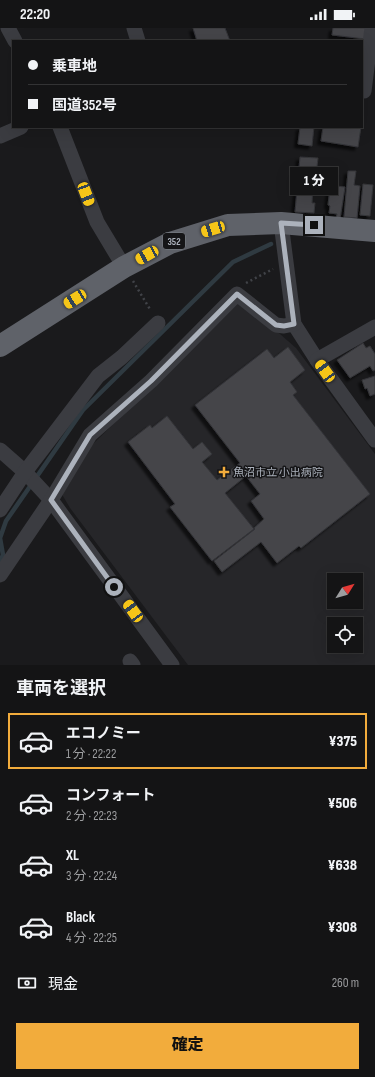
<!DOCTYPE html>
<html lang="ja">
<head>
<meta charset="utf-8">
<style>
	body { margin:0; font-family:"Sofia Sans Condensed","Noto Sans JP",sans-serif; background:#1d1d1e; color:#f1f3f6; height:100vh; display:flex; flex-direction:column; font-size:15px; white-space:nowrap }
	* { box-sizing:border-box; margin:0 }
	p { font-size:13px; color:#9d9ea0 }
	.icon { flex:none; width:22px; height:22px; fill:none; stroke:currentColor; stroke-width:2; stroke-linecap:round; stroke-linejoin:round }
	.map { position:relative; height:637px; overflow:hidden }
	.side { display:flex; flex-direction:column; background:#141415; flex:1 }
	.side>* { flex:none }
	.guide { position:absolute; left:12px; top:12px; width:351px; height:88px; border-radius:0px; box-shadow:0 4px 16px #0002,0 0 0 1px #333334; display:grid; align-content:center; height:88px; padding:0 16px; background:#141415 }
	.needle { width:26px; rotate:53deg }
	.fabs { position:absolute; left:327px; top:545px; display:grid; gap:8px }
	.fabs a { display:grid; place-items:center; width:36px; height:36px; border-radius:0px; background:#141415; box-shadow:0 4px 16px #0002,0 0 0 1px #333334; font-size:20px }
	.end { position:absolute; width:18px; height:18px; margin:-9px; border:5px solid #acb2bc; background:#111; box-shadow:0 0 0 2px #111 }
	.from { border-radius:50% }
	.bubble { position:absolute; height:28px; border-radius:0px; background:#141415; box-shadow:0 4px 16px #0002,0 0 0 1px #333334; font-size:13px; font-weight:800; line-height:28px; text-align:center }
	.car { position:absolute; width:12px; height:24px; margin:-12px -6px; border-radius:5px; box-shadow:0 0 3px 1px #0007; background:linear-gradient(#f5c518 24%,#345 0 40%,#f5c518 0 76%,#345 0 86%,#f5c518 0) }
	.guide b { display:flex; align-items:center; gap:14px; height:38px; font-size:15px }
	.guide b+b { border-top:1px solid #333334 }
	.guide i { width:10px; height:10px; background:#f1f3f6 }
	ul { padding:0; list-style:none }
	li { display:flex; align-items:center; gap:12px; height:56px; margin:0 8px 6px; padding:0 8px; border:2px solid transparent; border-radius:0px }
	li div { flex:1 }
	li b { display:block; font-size:15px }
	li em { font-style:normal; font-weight:800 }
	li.active { border-color:#f2ac3c }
	li>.icon { width:36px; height:36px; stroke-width:1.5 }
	h2 { padding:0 16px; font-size:18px; line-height:48px }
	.pay { display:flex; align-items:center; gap:10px; height:44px; padding:0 16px; font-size:15px }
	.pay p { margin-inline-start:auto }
	.primary-button { display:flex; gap:8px; margin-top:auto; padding:8px 16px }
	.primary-button a { flex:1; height:46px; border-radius:0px; background:#f2ac3c; color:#111; font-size:16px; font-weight:800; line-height:46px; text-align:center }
	.status { display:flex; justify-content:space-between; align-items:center; height:28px; padding:0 20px; background:#141415; direction:ltr }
	.status svg { height:11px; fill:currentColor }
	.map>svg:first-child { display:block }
	.built { fill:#262629; fill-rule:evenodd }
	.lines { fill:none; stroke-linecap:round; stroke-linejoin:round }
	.stream { stroke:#2f3a41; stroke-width:4.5 }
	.building { fill:#444549; stroke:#343438; filter:url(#shadow) }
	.path { stroke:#414348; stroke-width:2.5; stroke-dasharray:2 3; stroke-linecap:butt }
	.minor { stroke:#3b3c41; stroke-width:15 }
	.trunk { stroke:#5f6269; stroke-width:22 }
	.route { stroke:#acb2bc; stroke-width:5 }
	.poi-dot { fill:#f2ac3c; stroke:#151517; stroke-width:1.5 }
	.labels { text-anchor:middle; stroke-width:3; stroke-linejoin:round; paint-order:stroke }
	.shield { fill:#151517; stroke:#7f838a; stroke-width:1 }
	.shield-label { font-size:10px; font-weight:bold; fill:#acb2bc }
	.poi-label { font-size:11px; fill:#acb2bc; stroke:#151517; text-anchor:start }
</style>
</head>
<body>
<div class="status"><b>22:20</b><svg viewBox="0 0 49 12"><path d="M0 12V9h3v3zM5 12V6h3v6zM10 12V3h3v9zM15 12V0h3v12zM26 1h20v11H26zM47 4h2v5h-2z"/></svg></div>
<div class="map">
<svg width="375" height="637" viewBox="0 0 375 637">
	<defs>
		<filter id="shadow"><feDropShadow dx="-3.5" dy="3.5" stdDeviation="1" flood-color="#0009"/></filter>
	</defs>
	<rect width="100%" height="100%" fill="#1a1a1c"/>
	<path class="built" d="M240,271l56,49 79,106v211h-187l-118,-157 -10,-17 31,-45zM334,552h22v22h-22zM334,596h22v22h-22z"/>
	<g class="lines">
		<polyline class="stream" points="0,533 3,527 0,510 6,493 83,382 233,234 271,216"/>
	</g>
	<g class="building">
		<polygon points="193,0 225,0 230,13 197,13"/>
		<polygon points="333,0 366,0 365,11 332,7"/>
		<polygon points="300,99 314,99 312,118 298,116"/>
		<polygon points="323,99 361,99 358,119 321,113"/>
		<polygon points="300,129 318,130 317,139 309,139 307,159 313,159 312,175 315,175 314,185 295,184"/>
		<polygon points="348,143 356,143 354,157 360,158 357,190 344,189"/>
		<polygon points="331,152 337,153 336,158 345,159 340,191 336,190 337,186 329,185 330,178 328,177"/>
		<polygon points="363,156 373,157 370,188 360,187"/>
		<polygon points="363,315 366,320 370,318 375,326 375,342 373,343 370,338 350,350 337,332"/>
		<polygon points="288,319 305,342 290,354 297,364 293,367 370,466 301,520 299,518 277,535 261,514 222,544 214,533 255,501 254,500 264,491 251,473 260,466 246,448 225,465 254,501 212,533 170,479 175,476 128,414 150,397 152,400 167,388 193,421 202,414 212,426 202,434 217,452 240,435 195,377 267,321 274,330"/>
		<polygon points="375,348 375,366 370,368 367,360 365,361 362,352"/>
	</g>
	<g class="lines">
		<g class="path">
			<polyline points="133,253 151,283"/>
			<polyline points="246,255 273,241"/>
		</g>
		<g class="minor">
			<polyline points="8,0 15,13"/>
			<polyline points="134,0 138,13"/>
			<polyline points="364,63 372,0"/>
			<polyline points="60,99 97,194 124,239"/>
			<polyline points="0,108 21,99"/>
			<polyline points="281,195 294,296 317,332 375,412"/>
			<polyline points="317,332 375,299"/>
			<polyline points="0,422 25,444 51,472 172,637"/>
			<polyline points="0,482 25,444 98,348 122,329 158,295"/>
			<polyline points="0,547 51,472 90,407 151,353 237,266 276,297 284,298 294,296"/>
			<polyline points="130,633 133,637"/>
		</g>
		<polyline class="trunk" points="0,318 124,239 170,215 228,197 281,195 375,203"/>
	</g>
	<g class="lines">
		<polyline class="route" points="114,559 51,472 90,407 151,353 237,266 276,297 284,298 294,296 281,195 314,197"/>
	</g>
	<path class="poi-dot" d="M222 438h4v4h4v4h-4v4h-4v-4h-4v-4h4z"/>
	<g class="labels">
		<rect class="shield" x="163" y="205" width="22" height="16" rx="3"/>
		<g class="shield-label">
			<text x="174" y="217">352</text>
		</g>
		<g class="poi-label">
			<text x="233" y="448">魚沼市立 小出病院</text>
		</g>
	</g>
</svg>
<div class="fabs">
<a><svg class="needle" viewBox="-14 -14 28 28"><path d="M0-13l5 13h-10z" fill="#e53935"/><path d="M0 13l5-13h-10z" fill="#9d9ea0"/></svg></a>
<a><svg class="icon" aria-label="locate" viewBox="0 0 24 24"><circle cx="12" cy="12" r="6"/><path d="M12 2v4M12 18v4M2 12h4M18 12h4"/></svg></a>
</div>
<i class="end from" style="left:114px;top:559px"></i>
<i class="end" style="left:314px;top:197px"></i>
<div class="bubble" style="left:290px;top:139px;width:48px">1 分</div>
<i class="car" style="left:86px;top:166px;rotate:159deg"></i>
<i class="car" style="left:213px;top:201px;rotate:253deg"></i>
<i class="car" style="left:147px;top:227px;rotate:241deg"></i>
<i class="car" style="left:75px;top:271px;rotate:238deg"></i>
<i class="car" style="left:325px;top:343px;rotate:324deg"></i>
<i class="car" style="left:133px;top:583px;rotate:324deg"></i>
<div class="guide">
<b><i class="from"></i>乗車地</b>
<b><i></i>国道352号</b>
</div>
</div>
<section class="side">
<h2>車両を選択</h2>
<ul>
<li class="active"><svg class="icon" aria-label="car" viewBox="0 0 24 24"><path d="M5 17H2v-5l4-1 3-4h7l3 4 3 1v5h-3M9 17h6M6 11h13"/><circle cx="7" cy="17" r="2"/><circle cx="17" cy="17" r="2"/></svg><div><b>エコノミー</b><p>1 分 · 22:22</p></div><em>¥375</em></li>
<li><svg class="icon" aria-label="car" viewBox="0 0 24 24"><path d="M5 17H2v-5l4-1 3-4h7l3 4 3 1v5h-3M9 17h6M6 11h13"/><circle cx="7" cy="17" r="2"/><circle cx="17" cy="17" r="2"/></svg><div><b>コンフォート</b><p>2 分 · 22:23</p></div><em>¥506</em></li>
<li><svg class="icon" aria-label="car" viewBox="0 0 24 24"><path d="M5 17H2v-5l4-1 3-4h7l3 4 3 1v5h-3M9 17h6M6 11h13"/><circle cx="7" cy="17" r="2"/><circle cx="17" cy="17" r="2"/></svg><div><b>XL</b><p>3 分 · 22:24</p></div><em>¥638</em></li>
<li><svg class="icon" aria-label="car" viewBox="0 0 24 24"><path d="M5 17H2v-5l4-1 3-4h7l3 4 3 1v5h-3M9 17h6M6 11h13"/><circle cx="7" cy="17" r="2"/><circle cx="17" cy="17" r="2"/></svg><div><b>Black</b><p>4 分 · 22:25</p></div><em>¥308</em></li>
</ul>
<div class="pay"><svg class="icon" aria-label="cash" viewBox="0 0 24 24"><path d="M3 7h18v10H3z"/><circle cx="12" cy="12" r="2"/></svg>現金<p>260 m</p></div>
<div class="primary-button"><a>確定</a></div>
</section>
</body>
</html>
